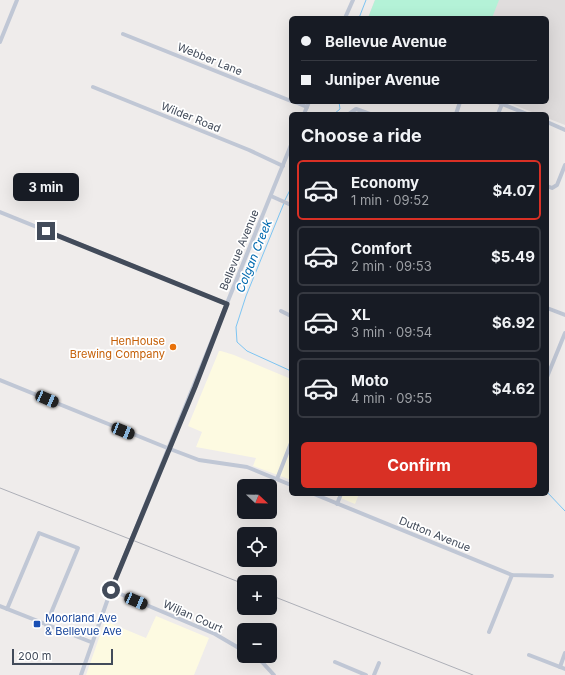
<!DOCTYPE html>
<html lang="en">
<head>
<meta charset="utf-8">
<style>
	body { margin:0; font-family:Inter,sans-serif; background:#242831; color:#f1f3f6; height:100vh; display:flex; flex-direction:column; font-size:15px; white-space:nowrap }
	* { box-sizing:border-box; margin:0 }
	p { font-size:13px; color:#9ea1a6 }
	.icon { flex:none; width:22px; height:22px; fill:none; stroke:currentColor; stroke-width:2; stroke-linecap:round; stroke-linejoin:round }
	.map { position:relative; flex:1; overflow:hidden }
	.side { position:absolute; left:289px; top:112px; width:260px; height:384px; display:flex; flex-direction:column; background:#171b24; border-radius:6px; box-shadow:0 4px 16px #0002 }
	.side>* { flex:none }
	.hud { position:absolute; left:289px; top:16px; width:260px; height:88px; border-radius:6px; box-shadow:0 4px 16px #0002; display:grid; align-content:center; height:88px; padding:0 12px; background:#171b24 }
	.needle { width:26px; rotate:112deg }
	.controls { position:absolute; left:237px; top:479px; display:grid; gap:8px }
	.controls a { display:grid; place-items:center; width:40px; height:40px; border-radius:6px; background:#171b24; box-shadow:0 4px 16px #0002; font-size:20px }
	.scale { position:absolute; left:12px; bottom:10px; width:101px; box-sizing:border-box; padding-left:4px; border:2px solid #424b5a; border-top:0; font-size:11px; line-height:14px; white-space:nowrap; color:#424b5a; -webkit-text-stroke:3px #fff; paint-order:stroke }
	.end { position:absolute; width:18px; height:18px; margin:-9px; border:5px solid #424b5a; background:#fff; box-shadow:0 0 0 2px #fff }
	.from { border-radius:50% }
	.bubble { position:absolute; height:28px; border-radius:6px; background:#171b24; box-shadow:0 4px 16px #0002; font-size:13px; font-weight:700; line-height:28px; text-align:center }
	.car { position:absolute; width:12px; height:24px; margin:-12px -6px; border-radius:5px; box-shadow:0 0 3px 1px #0007; background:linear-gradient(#222 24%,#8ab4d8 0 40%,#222 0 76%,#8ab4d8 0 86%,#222 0) }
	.hud b { display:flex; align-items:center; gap:14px; height:38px; font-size:15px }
	.hud b+b { border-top:1px solid #363941 }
	.hud i { width:10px; height:10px; background:#f1f3f6 }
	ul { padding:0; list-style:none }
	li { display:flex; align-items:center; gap:12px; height:60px; margin:0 8px 6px; padding:0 4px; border:2px solid #363941; border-radius:6px }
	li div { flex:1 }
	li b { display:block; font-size:15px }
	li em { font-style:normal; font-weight:700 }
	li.on { border-color:#d93025 }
	li>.icon { width:36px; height:36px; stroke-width:1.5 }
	h2 { padding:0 12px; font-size:18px; line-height:48px }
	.button { display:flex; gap:8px; margin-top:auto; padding:8px 12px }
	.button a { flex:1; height:46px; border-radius:6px; background:#d93025; color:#fff; font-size:16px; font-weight:700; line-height:46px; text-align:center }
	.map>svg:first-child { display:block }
	.commercial { fill:#fdfae1 }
	.education { fill:#e0dddd }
	.green { fill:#b4f2d7 }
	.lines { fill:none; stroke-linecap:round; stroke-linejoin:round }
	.stream { stroke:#7dc5f3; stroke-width:1 }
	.minor { stroke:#c0c7d5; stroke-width:4 }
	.rail { stroke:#adafb7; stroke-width:1 }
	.route { stroke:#424b5a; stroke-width:5 }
	.food-dot { fill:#e8710a; stroke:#fff; stroke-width:1.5 }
	.transit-dot { fill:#1a4fb4; stroke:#fff; stroke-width:1.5 }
	.labels { text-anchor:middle; stroke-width:3.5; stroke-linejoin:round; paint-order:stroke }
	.street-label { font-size:11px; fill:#424b5a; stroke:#fff }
	.food-label { font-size:11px; fill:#c56008; stroke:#fff; text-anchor:end }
	.transit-label { font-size:11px; fill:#164399; stroke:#fff; text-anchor:start }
	.water-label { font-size:12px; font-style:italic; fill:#006aaf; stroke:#fff }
</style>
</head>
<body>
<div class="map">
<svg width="565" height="675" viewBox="0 0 565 675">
	<rect width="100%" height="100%" fill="#efeceb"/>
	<g class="commercial">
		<polygon points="219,351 221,351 234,355 291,379 291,480 253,466 256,458 196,447 202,432 188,426"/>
		<polygon points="331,494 359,494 355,504"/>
		<polygon points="156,616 209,638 194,675 86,675 105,621 146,638"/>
	</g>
	<polygon class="education" points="375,0 565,0 565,125 547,118 547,114 537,114 507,102 547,102 547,18 368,18"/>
	<polygon class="green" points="375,0 499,0 492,18 368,18"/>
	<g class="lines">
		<g class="stream">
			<polyline points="359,18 366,0"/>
			<polyline points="334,114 340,109 339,102"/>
			<polyline points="285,200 291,188"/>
			<polyline points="284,203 246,296 236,327 237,342 247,351 291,371"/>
			<polyline points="547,492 565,511"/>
		</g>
		<g class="minor">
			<polyline points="345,18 353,0"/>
			<polyline points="123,34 291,101"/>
			<polyline points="0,42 17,0"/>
			<polyline points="93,87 249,150 283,166"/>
			<polyline points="295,102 307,107"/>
			<polyline points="497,102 527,114"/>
			<polyline points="304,114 309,102"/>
			<polyline points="349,114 356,109 370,114"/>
			<polyline points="456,114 460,102"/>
			<polyline points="498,114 502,104"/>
			<polyline points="547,122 565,130"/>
			<polyline points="547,186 552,188 557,185 565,165"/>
			<polyline points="271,196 291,205"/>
			<polyline points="0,212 227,304"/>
			<polyline points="547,308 565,315"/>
			<polyline points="281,311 291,316"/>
			<polyline points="547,377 565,333"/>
			<polyline points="0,380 170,449 199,460 247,467 291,485"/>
			<polyline points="277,479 291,443"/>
			<polyline points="314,494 512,575 552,576"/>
			<polyline points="337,504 341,494"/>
			<polyline points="111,590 215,634 244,651"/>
			<polyline points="0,606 91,642"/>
			<polyline points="7,609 39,533 78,548 46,625"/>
			<polyline points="489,632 512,575"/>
			<polyline points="529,655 565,669"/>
			<polyline points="252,656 262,662 274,675"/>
			<polyline points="335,662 366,675"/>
			<polyline points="560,667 565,653"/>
			<polyline points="81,675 111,590 291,145"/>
			<polyline points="374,675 379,663"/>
		</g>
		<g class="rail">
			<polyline points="0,488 244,584"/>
			<polyline points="270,595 473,675"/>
		</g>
	</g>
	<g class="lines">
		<polyline class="route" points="46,231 227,304 195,387 111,590"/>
	</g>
	<circle class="food-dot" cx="173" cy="347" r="4"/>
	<rect class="transit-dot" x="33" y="620" width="8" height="8" rx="2"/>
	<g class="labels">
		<g class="street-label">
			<text transform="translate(210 59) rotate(22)" y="4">Webber Lane</text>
			<text transform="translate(191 117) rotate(22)" y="4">Wilder Road</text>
			<text transform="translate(239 250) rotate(-68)" y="4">Bellevue Avenue</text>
			<text transform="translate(435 534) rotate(22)" y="4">Dutton Avenue</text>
			<text transform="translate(193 616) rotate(24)" y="4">Wiljan Court</text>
		</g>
		<g class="food-label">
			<text x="165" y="345">HenHouse<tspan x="165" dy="13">Brewing Company</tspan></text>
		</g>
		<g class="transit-label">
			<text x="45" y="622">Moorland Ave<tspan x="45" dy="13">&amp; Bellevue Ave</tspan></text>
		</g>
		<g class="water-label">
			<text transform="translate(254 256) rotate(-68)" y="4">Colgan Creek</text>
		</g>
	</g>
</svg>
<div class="controls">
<a><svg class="needle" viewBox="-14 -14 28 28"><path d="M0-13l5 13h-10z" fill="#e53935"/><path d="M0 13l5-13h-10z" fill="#9ea1a6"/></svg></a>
<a><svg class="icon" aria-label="locate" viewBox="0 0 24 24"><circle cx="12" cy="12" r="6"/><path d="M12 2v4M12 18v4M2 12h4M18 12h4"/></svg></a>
<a>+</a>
<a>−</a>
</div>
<div class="scale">200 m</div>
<i class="end from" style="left:111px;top:590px"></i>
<i class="end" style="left:46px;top:231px"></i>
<div class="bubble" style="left:13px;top:173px;width:66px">3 min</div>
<i class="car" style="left:47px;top:399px;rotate:113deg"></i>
<i class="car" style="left:123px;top:431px;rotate:112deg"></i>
<i class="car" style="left:136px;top:601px;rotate:113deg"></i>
<div class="hud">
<b><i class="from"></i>Bellevue Avenue</b>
<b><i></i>Juniper Avenue</b>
</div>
<section class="side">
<h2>Choose a ride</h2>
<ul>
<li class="on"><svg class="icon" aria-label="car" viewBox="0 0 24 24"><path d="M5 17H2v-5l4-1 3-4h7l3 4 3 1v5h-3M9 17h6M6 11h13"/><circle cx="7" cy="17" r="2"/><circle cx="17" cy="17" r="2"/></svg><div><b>Economy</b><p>1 min · 09:52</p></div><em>$4.07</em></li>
<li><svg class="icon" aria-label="car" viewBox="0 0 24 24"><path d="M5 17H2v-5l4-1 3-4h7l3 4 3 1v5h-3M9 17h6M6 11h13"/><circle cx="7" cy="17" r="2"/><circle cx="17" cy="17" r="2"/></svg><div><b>Comfort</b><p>2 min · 09:53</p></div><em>$5.49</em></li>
<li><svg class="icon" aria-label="car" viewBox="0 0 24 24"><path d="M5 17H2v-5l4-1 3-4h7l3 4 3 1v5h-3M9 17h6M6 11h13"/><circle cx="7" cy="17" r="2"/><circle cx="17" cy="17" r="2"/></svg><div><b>XL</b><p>3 min · 09:54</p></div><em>$6.92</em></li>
<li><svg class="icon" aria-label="car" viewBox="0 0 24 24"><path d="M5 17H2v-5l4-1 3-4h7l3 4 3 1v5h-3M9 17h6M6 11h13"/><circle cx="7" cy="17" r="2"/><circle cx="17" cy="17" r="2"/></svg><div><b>Moto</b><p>4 min · 09:55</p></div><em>$4.62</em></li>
</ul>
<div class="button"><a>Confirm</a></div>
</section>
</div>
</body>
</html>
